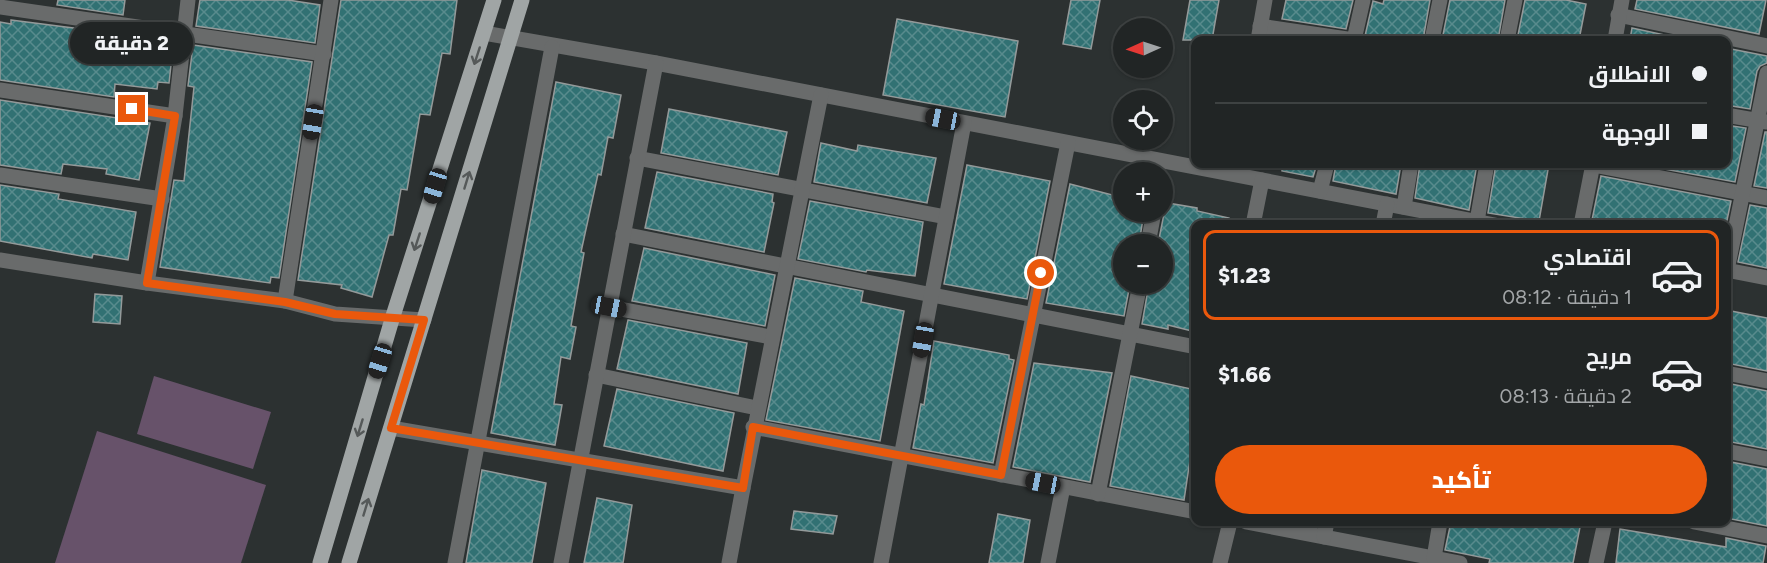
<!DOCTYPE html>
<html lang="ar">
<head>
<meta charset="utf-8">
<style>
	body { margin:0; font-family:Figtree,Cairo,sans-serif; background:#292d2d; color:#f1f3f6; direction:rtl; height:100vh; display:flex; flex-direction:column; font-size:22px; white-space:nowrap }
	* { box-sizing:border-box; margin:0 }
	p { font-size:20px; color:#a2a5a7 }
	.icon { flex:none; width:33px; height:33px; fill:none; stroke:currentColor; stroke-width:2; stroke-linecap:round; stroke-linejoin:round }
	.map { position:relative; flex:1; overflow:hidden; direction:ltr }
	.sheet { position:absolute; left:1191px; top:220px; width:540px; height:306px; display:flex; flex-direction:column; background:#212525; border-radius:12px; box-shadow:0 2px 4px #0004,0 0 0 2px #3e4242; direction:rtl }
	.sheet>* { flex:none }
	.guide { position:absolute; left:1191px; top:36px; width:540px; height:132px; border-radius:12px; box-shadow:0 2px 4px #0004,0 0 0 2px #3e4242; direction:rtl; display:grid; align-content:center; height:132px; padding:0 24px; background:#212525 }
	.needle { width:39px; rotate:267deg }
	.fabs { position:absolute; left:1113px; top:18px; display:grid; gap:12px }
	.fabs a { display:grid; place-items:center; width:60px; height:60px; border-radius:50%; background:#212525; box-shadow:0 2px 4px #0004,0 0 0 2px #3e4242; font-size:30px }
	.end { position:absolute; width:27px; height:27px; margin:-14px; border:8px solid #ea580c; background:#fff; box-shadow:0 0 0 3px #fff }
	.from { border-radius:50% }
	.bubble { position:absolute; height:42px; border-radius:21px; background:#212525; box-shadow:0 2px 4px #0004,0 0 0 2px #3e4242; font-size:20px; font-weight:800; line-height:42px; text-align:center; direction:rtl }
	.car { position:absolute; width:18px; height:36px; margin:-18px -9px; border-radius:8px; box-shadow:0 0 4px 2px #0007; background:linear-gradient(#222 24%,#8ab4d8 0 40%,#222 0 76%,#8ab4d8 0 86%,#222 0) }
	.guide b { display:flex; align-items:center; gap:21px; height:57px; font-size:22px }
	.guide b+b { border-top:2px solid #3e4242 }
	.guide i { width:15px; height:15px; background:#f1f3f6 }
	ul { padding:10px 0 0; list-style:none }
	li { display:flex; align-items:center; gap:18px; height:90px; margin:0 12px 9px; padding:0 12px; border:3px solid transparent; border-radius:12px }
	li div { flex:1 }
	li b { display:block; font-size:22px }
	li em { font-style:normal; font-weight:800 }
	li.selected { border-color:#ea580c }
	li>.icon { width:54px; height:54px; stroke-width:1.5 }
	.cta { display:flex; gap:12px; margin-top:auto; padding:12px 24px }
	.cta a { flex:1; height:69px; border-radius:36px; background:#ea580c; color:#fff; font-size:24px; font-weight:800; line-height:69px; text-align:center }
	.map>svg:first-child { display:block }
	.park { fill:#67526a }
	.building { fill:url(#building-cross-hatch); stroke:#949a9a; stroke-width:1.5 }
	.lines { fill:none; stroke-linecap:round; stroke-linejoin:round }
	.minor { stroke:#696b6b; stroke-width:15 }
	.major { stroke:#a0a5a5; stroke-width:15 }
	.oneway { stroke:#555959 }
	.route { stroke:#ea580c; stroke-width:8 }
</style>
</head>
<body>
<div class="map">
<svg width="1767" height="563" viewBox="0 0 1767 563">
	<defs>
		<pattern id="building-cross-hatch" width="8" height="8" patternUnits="userSpaceOnUse" patternTransform="scale(1.5)"><rect width="8" height="8" fill="#317173"/><path d="M0 0l8 8M0 8l8-8" fill="none" stroke="#588b8d"/></pattern>
	</defs>
	<rect width="100%" height="100%" fill="#2c3131"/>
	<g class="park">
		<polygon points="154,376 271,412 253,469 137,434"/>
		<polygon points="97,431 266,485 241,563 55,563"/>
	</g>
	<g class="building">
		<polygon points="58,0 125,0 123,15 57,5"/>
		<polygon points="200,0 288,0 320,5 315,43 196,26"/>
		<polygon points="341,0 457,0 450,54 442,53 430,115 420,114 407,190 401,189 393,235 389,235 372,297 341,288 342,285 298,280"/>
		<polygon points="1071,0 1100,0 1091,49 1063,44"/>
		<polygon points="1190,0 1219,0 1212,40 1183,40"/>
		<polygon points="1286,0 1353,0 1346,29 1282,19"/>
		<polygon points="1384,0 1430,0 1423,40 1387,40 1365,36 1373,1 1383,4"/>
		<polygon points="1450,0 1505,0 1498,40 1442,40"/>
		<polygon points="1525,0 1566,0 1586,4 1579,40 1517,40"/>
		<polygon points="1637,0 1766,0 1759,34 1635,9"/>
		<polygon points="897,19 1018,41 1005,117 883,95"/>
		<polygon points="11,20 120,34 119,39 173,47 169,83 158,82 157,89 115,84 114,97 0,80 0,22 11,24"/>
		<polygon points="1632,28 1665,35 1664,40 1630,40"/>
		<polygon points="193,45 312,62 279,278 271,277 270,283 160,267 174,180 184,181 194,87 188,86"/>
		<polygon points="1726,48 1767,56 1767,63 1760,66 1757,71 1750,109 1726,105"/>
		<polygon points="556,82 621,95 613,138 608,137 601,175 598,174 581,252 584,253 571,326 576,327 570,359 561,357 554,404 562,405 555,445 491,433"/>
		<polygon points="0,100 150,123 139,180 106,174 107,169 63,164 61,174 0,165"/>
		<polygon points="669,109 787,132 778,175 661,153"/>
		<polygon points="1726,125 1746,128 1735,182 1637,164 1726,164"/>
		<polygon points="1765,132 1767,132 1767,188 1754,186"/>
		<polygon points="821,143 857,151 858,145 936,158 927,203 814,182"/>
		<polygon points="1282,164 1317,164 1313,177 1282,171"/>
		<polygon points="1336,164 1401,164 1396,194 1333,181"/>
		<polygon points="1420,164 1477,164 1469,210 1415,198"/>
		<polygon points="1496,164 1549,164 1539,221 1488,213"/>
		<polygon points="967,165 1050,181 1027,299 944,284"/>
		<polygon points="657,172 773,194 772,202 774,203 764,252 645,228"/>
		<polygon points="1601,176 1731,201 1726,225 1591,225"/>
		<polygon points="1070,184 1124,198 1124,212 1144,212 1139,244 1124,244 1124,284 1130,284 1124,316 1046,303"/>
		<polygon points="0,185 59,194 58,199 136,212 128,260 93,254 92,258 0,241"/>
		<polygon points="810,201 923,222 915,276 867,270 866,272 798,259"/>
		<polygon points="1162,202 1197,208 1197,211 1229,218 1228,225 1196,225 1196,332 1168,325 1168,329 1142,324 1149,284 1162,284 1162,244 1158,244 1164,214"/>
		<polygon points="1750,205 1767,208 1767,268 1738,262"/>
		<polygon points="644,248 775,275 765,326 632,301"/>
		<polygon points="795,278 863,291 861,302 904,311 880,441 766,420"/>
		<polygon points="95,294 122,296 120,324 93,322"/>
		<polygon points="1726,310 1767,318 1767,371 1726,363"/>
		<polygon points="628,320 747,343 738,394 617,369"/>
		<polygon points="934,341 1009,355 1009,359 1014,360 993,463 913,448 921,404 924,405"/>
		<polygon points="1034,363 1112,373 1090,482 1013,467"/>
		<polygon points="1131,376 1196,390 1196,447 1192,447 1184,500 1110,486"/>
		<polygon points="1726,383 1767,391 1767,449 1726,441"/>
		<polygon points="617,389 734,413 723,471 604,446"/>
		<polygon points="1726,461 1767,469 1767,526 1726,518"/>
		<polygon points="482,470 546,483 532,563 466,563"/>
		<polygon points="597,498 632,505 623,563 584,563"/>
		<polygon points="794,511 837,516 833,534 791,529"/>
		<polygon points="998,514 1030,520 1023,563 989,563"/>
		<polygon points="1451,522 1581,522 1573,563 1489,563 1490,559 1445,550"/>
		<polygon points="1620,529 1726,547 1726,538 1766,546 1763,563 1616,563"/>
	</g>
	<g class="lines">
		<g class="minor">
			<polyline points="0,7 324,54"/>
			<polyline points="1618,15 1767,46"/>
			<polyline points="1260,26 1354,40"/>
			<polyline points="484,33 656,63 1495,225"/>
			<polyline points="1258,40 1265,0"/>
			<polyline points="1354,40 1363,0"/>
			<polyline points="1432,40 1440,0"/>
			<polyline points="1507,40 1515,0"/>
			<polyline points="1615,40 1622,0"/>
			<polyline points="0,90 175,116"/>
			<polyline points="1726,115 1767,122"/>
			<polyline points="637,158 946,217"/>
			<polyline points="1593,165 1767,198"/>
			<polyline points="0,175 162,199"/>
			<polyline points="1320,191 1327,164"/>
			<polyline points="1404,207 1411,164"/>
			<polyline points="1477,221 1487,164"/>
			<polyline points="1253,225 1262,180"/>
			<polyline points="1383,225 1387,204"/>
			<polyline points="1581,225 1593,164"/>
			<polyline points="623,234 1196,347"/>
			<polyline points="1148,244 1154,212"/>
			<polyline points="0,260 147,283 285,301 335,314 424,320"/>
			<polyline points="1726,270 1767,278"/>
			<polyline points="1727,270 1767,73"/>
			<polyline points="147,283 175,116 188,0"/>
			<polyline points="285,301 331,0"/>
			<polyline points="609,307 771,337"/>
			<polyline points="1726,373 1767,381"/>
			<polyline points="596,375 757,408"/>
			<polyline points="753,427 1196,512"/>
			<polyline points="391,428 743,488 821,95"/>
			<polyline points="1726,451 1767,459"/>
			<polyline points="1001,475 1068,143"/>
			<polyline points="1098,494 1140,284"/>
			<polyline points="1246,522 1460,563"/>
			<polyline points="1694,522 1767,536"/>
			<polyline points="1324,537 1327,522"/>
			<polyline points="1434,558 1440,522"/>
			<polyline points="455,563 552,47"/>
			<polyline points="561,563 656,63"/>
			<polyline points="729,563 743,488"/>
			<polyline points="881,563 964,123"/>
			<polyline points="1048,563 1063,487"/>
			<polyline points="1220,563 1230,522"/>
			<polyline points="1596,563 1605,522"/>
		</g>
		<g class="major">
			<polyline points="320,563 393,316 494,0"/>
			<polyline points="349,563 522,0"/>
		</g>
	</g>
	<defs><path id="oneway-shaft" d="M-6 0H5M1.5-3L5.5 0L1.5 3" fill="none" stroke-width="1.6" stroke-linecap="round" stroke-linejoin="round" transform="scale(1.5)"/></defs>
	<g class="oneway">
		<use href="#oneway-shaft" transform="translate(477 56) rotate(108)"/>
		<use href="#oneway-shaft" transform="translate(467 180) rotate(-73)"/>
		<use href="#oneway-shaft" transform="translate(417 242) rotate(108)"/>
		<use href="#oneway-shaft" transform="translate(360 428) rotate(107)"/>
		<use href="#oneway-shaft" transform="translate(366 507) rotate(-73)"/>
	</g>
	<g class="lines">
		<polyline class="route" points="132,109 175,116 147,283 285,302 335,314 424,320 391,428 743,488 753,427 1001,475 1041,273"/>
	</g>
</svg>
<div class="fabs">
<a><svg class="needle" viewBox="-14 -14 28 28"><path d="M0-13l5 13h-10z" fill="#e53935"/><path d="M0 13l5-13h-10z" fill="#a2a5a7"/></svg></a>
<a><svg class="icon" aria-label="locate" viewBox="0 0 24 24"><circle cx="12" cy="12" r="6"/><path d="M12 2v4M12 18v4M2 12h4M18 12h4"/></svg></a>
<a>+</a>
<a>−</a>
</div>
<i class="end from" style="left:1041px;top:273px"></i>
<i class="end" style="left:132px;top:109px"></i>
<div class="bubble" style="left:70px;top:22px;width:123px">2 دقيقة</div>
<i class="car" style="left:943px;top:119px;rotate:281deg"></i>
<i class="car" style="left:313px;top:122px;rotate:189deg"></i>
<i class="car" style="left:435px;top:186px;rotate:197deg"></i>
<i class="car" style="left:609px;top:307px;rotate:101deg"></i>
<i class="car" style="left:923px;top:340px;rotate:190deg"></i>
<i class="car" style="left:380px;top:361px;rotate:197deg"></i>
<i class="car" style="left:1043px;top:483px;rotate:281deg"></i>
<div class="guide">
<b><i class="from"></i>الانطلاق</b>
<b><i></i>الوجهة</b>
</div>
<section class="sheet">
<ul>
<li class="selected"><svg class="icon" aria-label="car" viewBox="0 0 24 24"><path d="M5 17H2v-5l4-1 3-4h7l3 4 3 1v5h-3M9 17h6M6 11h13"/><circle cx="7" cy="17" r="2"/><circle cx="17" cy="17" r="2"/></svg><div><b>اقتصادي</b><p>1 دقيقة · 08:12</p></div><em>$1.23</em></li>
<li><svg class="icon" aria-label="car" viewBox="0 0 24 24"><path d="M5 17H2v-5l4-1 3-4h7l3 4 3 1v5h-3M9 17h6M6 11h13"/><circle cx="7" cy="17" r="2"/><circle cx="17" cy="17" r="2"/></svg><div><b>مريح</b><p>2 دقيقة · 08:13</p></div><em>$1.66</em></li>
</ul>
<div class="cta"><a>تأكيد</a></div>
</section>
</div>
</body>
</html>
